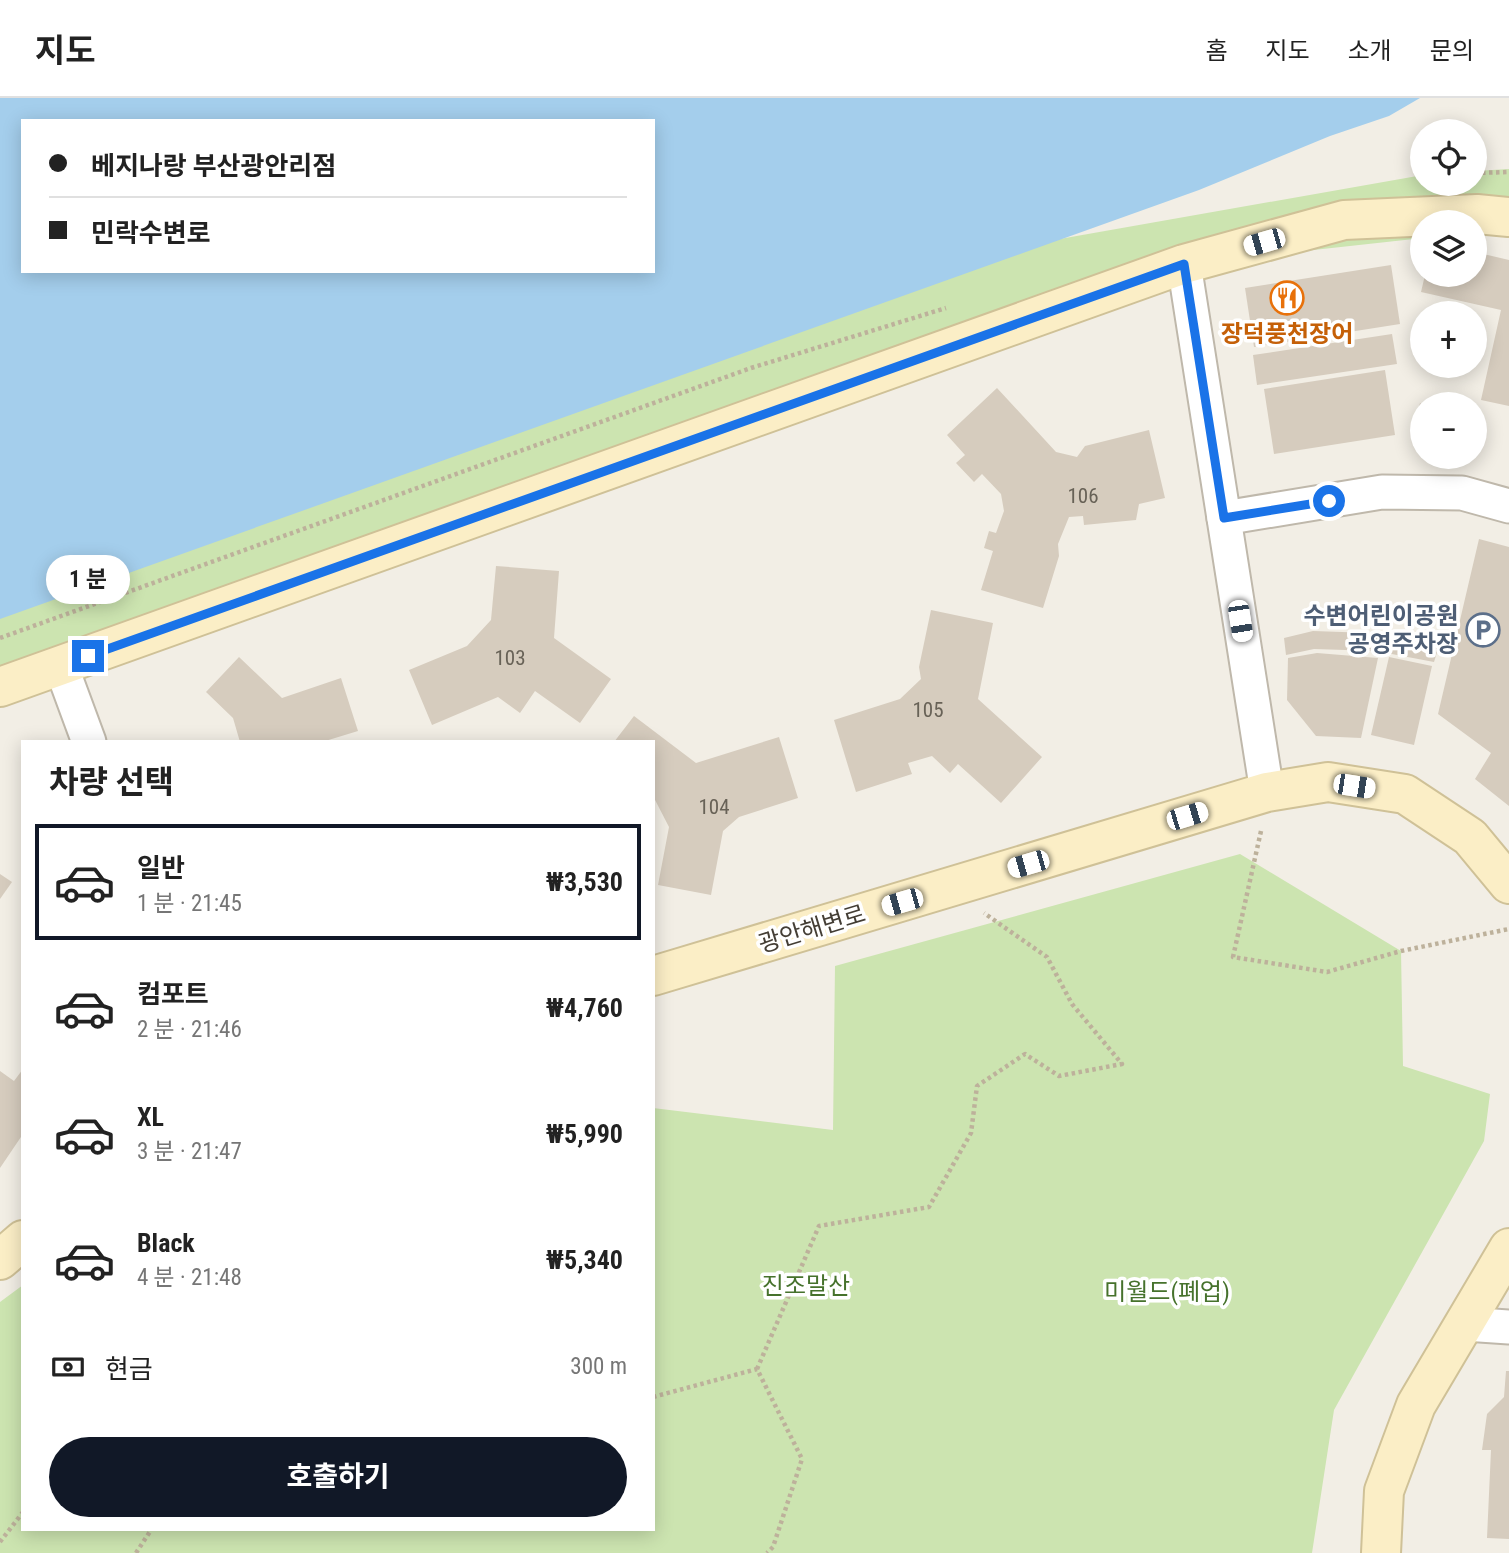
<!DOCTYPE html>
<html lang="ko">
<head>
<meta charset="utf-8">
<style>
	body { margin:0; font-family:"Roboto Condensed","Noto Sans KR",sans-serif; background:#f6f6f6; color:#222; height:100vh; display:flex; flex-direction:column; font-size:26px; white-space:nowrap }
	* { box-sizing:border-box; margin:0 }
	p { font-size:23px; color:#767676 }
	.icon { flex:none; width:38px; height:38px; fill:none; stroke:currentColor; stroke-width:2; stroke-linecap:round; stroke-linejoin:round }
	.map { position:relative; flex:1; overflow:hidden }
	.panel { position:absolute; left:21px; top:642px; width:634px; height:791px; display:flex; flex-direction:column; background:#fff; border-radius:0px; box-shadow:0 4px 18px #0003 }
	.panel>* { flex:none }
	.hud { position:absolute; left:21px; top:21px; width:634px; height:154px; border-radius:0px; box-shadow:0 4px 18px #0003; display:grid; align-content:center; height:154px; padding:0 28px; background:#fff }
	.buttons { position:absolute; left:1410px; top:21px; display:grid; gap:14px }
	.buttons a { display:grid; place-items:center; width:77px; height:77px; border-radius:50%; background:#fff; box-shadow:0 4px 18px #0003; font-size:35px }
	.end { position:absolute; width:32px; height:32px; margin:-16px; border:9px solid #1a73e8; background:#fff; box-shadow:0 0 0 4px #fff }
	.from { border-radius:50% }
	.bubble { position:absolute; height:49px; border-radius:24px; background:#fff; box-shadow:0 4px 18px #0003; font-size:23px; font-weight:700; line-height:49px; text-align:center }
	.car { position:absolute; width:21px; height:42px; margin:-21px -10px; border-radius:9px; box-shadow:0 0 5px 2px #0007; background:linear-gradient(#fff 24%,#345 0 40%,#fff 0 76%,#345 0 86%,#fff 0) }
	.hud b { display:flex; align-items:center; gap:24px; height:66px; font-size:26px }
	.hud b+b { border-top:2px solid #e0e0e0 }
	.hud i { width:18px; height:18px; background:#222 }
	ul { padding:0; list-style:none }
	li { display:flex; align-items:center; gap:21px; height:116px; margin:0 14px 10px; padding:0 14px; border:4px solid transparent; border-radius:0px }
	li div { flex:1 }
	li b { display:block; font-size:26px }
	li em { font-style:normal; font-weight:700 }
	li.current { border-color:#111827 }
	li>.icon { width:63px; height:63px; stroke-width:1.5 }
	h2 { padding:0 28px; font-size:32px; line-height:84px }
	.pay { display:flex; align-items:center; gap:18px; height:77px; padding:0 28px; font-size:26px }
	.pay p { margin-inline-start:auto }
	.primary-button { display:flex; gap:14px; margin-top:auto; padding:14px 28px }
	.primary-button a { flex:1; height:80px; border-radius:42px; background:#111827; color:#fff; font-size:28px; font-weight:700; line-height:80px; text-align:center }
	header { display:flex; align-items:center; gap:42px; box-sizing:border-box; height:98px; padding:0 35px; background:#fff; border-bottom:2px solid #e0e0e0 }
	header strong { font-size:33px }
	nav { display:flex; gap:38px; margin-inline-start:auto; font-size:24px }
	.map>svg:first-child { display:block }
	.green { fill:#cce4b0 }
	.water { fill:#a4ceec; fill-rule:evenodd }
	.building { fill:#d6ccbe }
	.lines { fill:none; stroke-linecap:round; stroke-linejoin:round }
	.street-casing { stroke:#bfb8ab; stroke-width:37 }
	.secondary-casing { stroke:#cfc197; stroke-width:42 }
	.path { stroke:#bdb19b; stroke-width:4.5; stroke-dasharray:3.5 3.5; stroke-linecap:butt }
	.street { stroke:#fff; stroke-width:33 }
	.secondary { stroke:#fbeec6; stroke-width:38 }
	.route { stroke:#1a73e8; stroke-width:9 }
	.labels { text-anchor:middle; stroke-width:7; stroke-linejoin:round; paint-order:stroke }
	.number-label { font-size:21px; fill:#686257 }
	.food-label { font-size:24px; font-weight:bold; fill:#c56008; stroke:#fff }
	.service-label { font-size:24px; font-weight:bold; fill:#4e5e75; stroke:#fff; text-anchor:end }
	.street-label { font-size:24px; fill:#443e35; stroke:#fff }
	.park-label { font-size:24px; fill:#46722c; stroke:#fff }
</style>
</head>
<body>
<header>
<strong>지도</strong>
<nav><a>홈</a><a>지도</a><a>소개</a><a>문의</a></nav>
</header>
<div class="map">
<svg width="1509" height="1455" viewBox="0 0 1509 1455">
	<rect width="100%" height="100%" fill="#f2eee5"/>
	<g class="green">
		<polygon points="1509,71 1509,135 1475,137 1475,124 1423,124 1423,140 1184,166 0,587 0,501 1020,148 1423,77 1423,86 1475,86 1475,73"/>
		<polygon points="1240,756 1401,853 1403,968 1490,996 1484,1043 1334,1312 1312,1455 0,1455 0,1204 23,1187 23,1432 653,1432 653,1010 833,1032 835,868"/>
	</g>
	<path class="water" d="M0,0h1420l-31,18 -59,20 -131,54 -1199,429zM23,23h630v150h-630z"/>
	<g class="building">
		<polygon points="1475,154 1509,162 1509,308 1481,302 1501,212 1421,194 1425,177 1475,177"/>
		<polygon points="1391,167 1400,226 1254,249 1245,190"/>
		<polygon points="1392,236 1397,266 1257,287 1253,257"/>
		<polygon points="1385,272 1395,337 1274,356 1264,291"/>
		<polygon points="997,290 1056,354 1077,359 1085,348 1149,332 1165,400 1139,406 1136,422 1084,427 1083,418 1069,419 1058,446 1059,458 1043,510 981,492 993,453 984,450 989,433 996,435 1004,413 1001,396 982,376 974,384 956,365 965,357 947,337"/>
		<polygon points="1420,305 1423,306 1423,342 1411,339"/>
		<polygon points="1479,441 1509,449 1509,708 1475,681 1491,655 1438,616"/>
		<polygon points="496,468 559,473 554,540 611,581 580,625 535,593 520,615 498,599 432,627 409,572 467,548 491,522"/>
		<polygon points="931,512 993,525 978,601 1042,659 1001,705 958,666 950,675 932,658 908,665 912,676 856,694 834,622 900,601 921,581 919,569"/>
		<polygon points="1313,533 1371,535 1439,548 1434,564 1376,553 1314,551 1286,557 1284,540"/>
		<polygon points="1317,555 1378,560 1361,640 1316,638 1287,602 1288,560"/>
		<polygon points="239,559 282,600 341,580 358,633 322,644 240,644 233,620 206,594"/>
		<polygon points="1389,559 1432,568 1414,647 1371,637"/>
		<polygon points="634,618 696,665 779,639 798,700 739,719 723,733 711,797 658,787 669,729 653,698 653,644 614,644"/>
		<polygon points="0,776 12,784 0,801"/>
		<polygon points="23,971 23,1036 0,1070 0,973 14,983"/>
		<polygon points="1506,1273 1509,1273 1509,1441 1487,1440 1491,1352 1482,1352 1487,1316 1504,1299"/>
	</g>
	<g class="lines">
		<defs>
			<g id="street">
				<polyline points="1184,166 1267,694"/>
				<polyline points="1224,420 1382,394 1462,395 1509,408"/>
				<polyline points="61,568 89,644"/>
				<polyline points="1465,1226 1509,1229"/>
			</g>
			<g id="secondary">
				<polyline points="0,589 1184,166 1344,122 1477,116 1509,119"/>
				<polyline points="653,878 1267,694 1328,684 1405,696 1470,739 1509,786"/>
				<polyline points="0,1162 23,1142"/>
				<polyline points="1381,1455 1384,1393 1416,1307 1509,1150"/>
			</g>
		</defs>
		<use href="#street" class="street-casing"/>
		<use href="#secondary" class="secondary-casing"/>
		<g class="path">
			<polyline points="1475,75 1509,74"/>
			<polyline points="0,540 751,270 946,210"/>
			<polyline points="1261,733 1233,859 1327,874 1401,853 1509,831"/>
			<polyline points="757,1271 819,1128 929,1109 971,1035 977,988 1025,956 1059,978 1122,966 1072,906 1047,859 984,815"/>
			<polyline points="653,1299 757,1271 802,1361 773,1449 767,1455"/>
			<polyline points="0,1444 23,1414"/>
			<polyline points="136,1455 151,1432"/>
		</g>
		<use href="#street" class="street"/>
		<use href="#secondary" class="secondary"/>
	</g>
	<g class="lines">
		<polyline class="route" points="88,558 1184,166 1224,420 1329,403"/>
	</g>
	<defs>
		<symbol id="restaurant-ring" viewBox="-11 -11 22 22"><circle r="9.5" fill="#fff" stroke="#e8710a" stroke-width="1.5"/><path d="M-5-6h1v4h1v-4h1v4h1v-4h1v5L-1.5 .5V6h-2V.5L-5-1ZM5-6V6H3V1.5H1.5Q1.5-4 5-6Z" fill="#e8710a"/></symbol>
		<symbol id="parking-ring" viewBox="-11 -11 22 22"><circle r="9.5" fill="#fff" stroke="#5c6f8a" stroke-width="1.5"/><path d="M-3.5-5.5H1a3.5 3.5 0 0 1 0 7H-1V5.5H-3.5ZM-1-3.4V-.6H.8a1.4 1.4 0 0 0 0-2.8Z" fill="#5c6f8a"/></symbol>
	</defs>
	<g fill-rule="evenodd">
		<use href="#restaurant-ring" x="1268" y="181" width="38" height="38"/>
		<use href="#parking-ring" x="1464" y="513" width="38" height="38"/>
	</g>
	<g class="labels">
		<g class="number-label">
			<text x="1083" y="405">106</text>
			<text x="510" y="567">103</text>
			<text x="928" y="619">105</text>
			<text x="714" y="716">104</text>
		</g>
		<g class="food-label">
			<text x="1287" y="244">장덕풍천장어</text>
		</g>
		<g class="service-label">
			<text x="1458" y="526">수변어린이공원<tspan x="1458" dy="28">공영주차장</tspan></text>
		</g>
		<g class="street-label">
			<text transform="translate(812 831) rotate(-17)" y="8">광안해변로</text>
		</g>
		<g class="park-label">
			<text x="806" y="1196">진조말산</text>
			<text x="1167" y="1202">미월드(폐업)</text>
		</g>
	</g>
</svg>
<div class="buttons">
<a><svg class="icon" aria-label="locate" viewBox="0 0 24 24"><circle cx="12" cy="12" r="6"/><path d="M12 2v4M12 18v4M2 12h4M18 12h4"/></svg></a>
<a><svg class="icon" aria-label="layers" viewBox="0 0 24 24"><path d="M12 4l9 5-9 5-9-5zM3 14l9 5 9-5"/></svg></a>
<a>+</a>
<a>−</a>
</div>
<i class="end from" style="left:1329px;top:403px"></i>
<i class="end" style="left:88px;top:558px"></i>
<div class="bubble" style="left:46px;top:457px;width:84px">1 분</div>
<i class="car" style="left:1264px;top:144px;rotate:254deg"></i>
<i class="car" style="left:1240px;top:523px;rotate:171deg"></i>
<i class="car" style="left:1354px;top:688px;rotate:99deg"></i>
<i class="car" style="left:1187px;top:718px;rotate:73deg"></i>
<i class="car" style="left:1028px;top:766px;rotate:254deg"></i>
<i class="car" style="left:902px;top:804px;rotate:254deg"></i>
<div class="hud">
<b><i class="from"></i>베지나랑 부산광안리점</b>
<b><i></i>민락수변로</b>
</div>
<section class="panel">
<h2>차량 선택</h2>
<ul>
<li class="current"><svg class="icon" aria-label="car" viewBox="0 0 24 24"><path d="M5 17H2v-5l4-1 3-4h7l3 4 3 1v5h-3M9 17h6M6 11h13"/><circle cx="7" cy="17" r="2"/><circle cx="17" cy="17" r="2"/></svg><div><b>일반</b><p>1 분 · 21:45</p></div><em>₩3,530</em></li>
<li><svg class="icon" aria-label="car" viewBox="0 0 24 24"><path d="M5 17H2v-5l4-1 3-4h7l3 4 3 1v5h-3M9 17h6M6 11h13"/><circle cx="7" cy="17" r="2"/><circle cx="17" cy="17" r="2"/></svg><div><b>컴포트</b><p>2 분 · 21:46</p></div><em>₩4,760</em></li>
<li><svg class="icon" aria-label="car" viewBox="0 0 24 24"><path d="M5 17H2v-5l4-1 3-4h7l3 4 3 1v5h-3M9 17h6M6 11h13"/><circle cx="7" cy="17" r="2"/><circle cx="17" cy="17" r="2"/></svg><div><b>XL</b><p>3 분 · 21:47</p></div><em>₩5,990</em></li>
<li><svg class="icon" aria-label="car" viewBox="0 0 24 24"><path d="M5 17H2v-5l4-1 3-4h7l3 4 3 1v5h-3M9 17h6M6 11h13"/><circle cx="7" cy="17" r="2"/><circle cx="17" cy="17" r="2"/></svg><div><b>Black</b><p>4 분 · 21:48</p></div><em>₩5,340</em></li>
</ul>
<div class="pay"><svg class="icon" aria-label="cash" viewBox="0 0 24 24"><path d="M3 7h18v10H3z"/><circle cx="12" cy="12" r="2"/></svg>현금<p>300 m</p></div>
<div class="primary-button"><a>호출하기</a></div>
</section>
</div>
</body>
</html>
